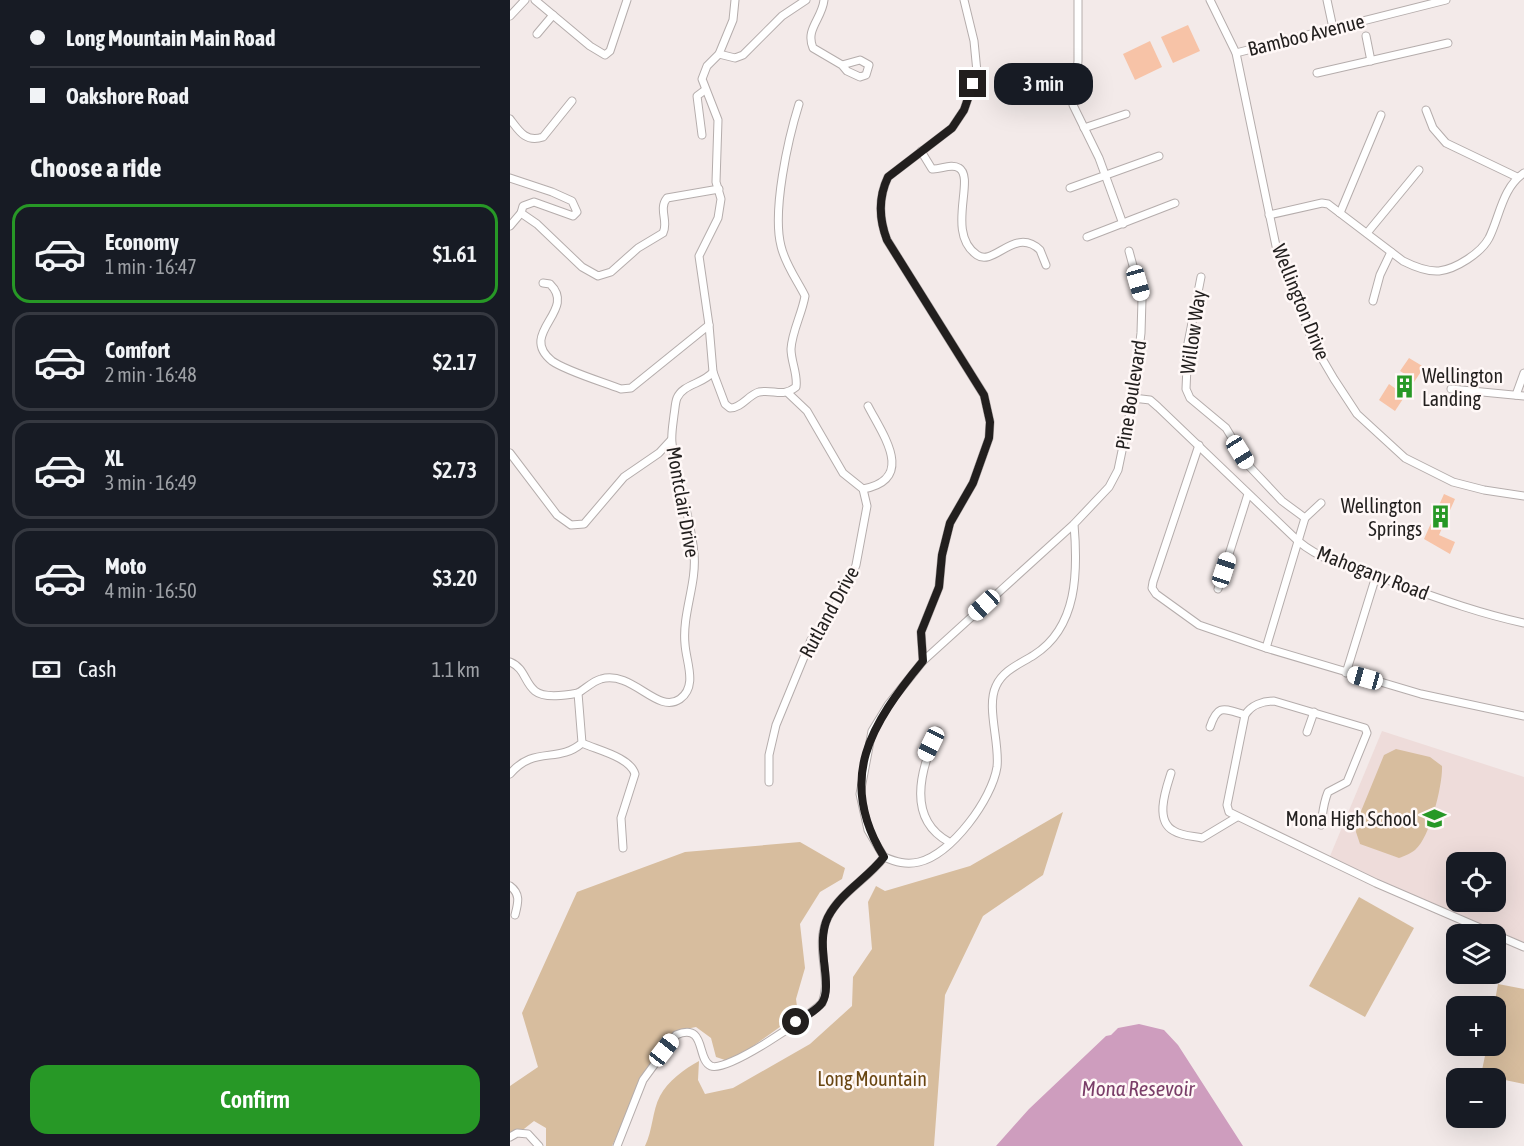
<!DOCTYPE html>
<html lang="en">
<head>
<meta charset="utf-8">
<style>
	body { margin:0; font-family:"Asap Condensed",sans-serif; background:#242831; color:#f1f3f6; height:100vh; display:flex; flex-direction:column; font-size:22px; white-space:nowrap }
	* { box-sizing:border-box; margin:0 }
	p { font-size:20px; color:#9ea1a6 }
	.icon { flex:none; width:33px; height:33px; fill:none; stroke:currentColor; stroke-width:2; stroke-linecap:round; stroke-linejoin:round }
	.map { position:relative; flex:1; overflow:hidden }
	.sheet { display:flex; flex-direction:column; background:#171b24; width:510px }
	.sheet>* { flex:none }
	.banner { display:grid; align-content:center; height:132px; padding:0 30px; background:#171b24 }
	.controls { position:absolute; left:936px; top:852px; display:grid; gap:12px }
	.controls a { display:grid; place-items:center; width:60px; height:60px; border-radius:12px; background:#171b24; box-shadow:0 6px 24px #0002; font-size:30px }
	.end { position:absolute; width:27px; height:27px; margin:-14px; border:8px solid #221f1e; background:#fff; box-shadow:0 0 0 3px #fff }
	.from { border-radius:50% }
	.bubble { position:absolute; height:42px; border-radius:18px; background:#171b24; box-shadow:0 6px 24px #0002; font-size:20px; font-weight:600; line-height:42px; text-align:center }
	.car { position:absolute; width:18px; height:36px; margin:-18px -9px; border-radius:8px; box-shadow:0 0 4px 2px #0007; background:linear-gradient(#fff 24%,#345 0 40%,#fff 0 76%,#345 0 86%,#fff 0) }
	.banner b { display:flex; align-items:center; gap:21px; height:57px; font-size:22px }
	.banner b+b { border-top:2px solid #363941 }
	.banner i { width:15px; height:15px; background:#f1f3f6 }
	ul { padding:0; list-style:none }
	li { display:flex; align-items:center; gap:18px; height:99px; margin:0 12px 9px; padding:0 18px; border:3px solid #363941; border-radius:18px }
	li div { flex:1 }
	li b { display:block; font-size:22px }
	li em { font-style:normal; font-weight:600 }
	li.selected { border-color:#279826 }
	li>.icon { width:54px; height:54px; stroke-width:1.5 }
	h2 { padding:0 30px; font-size:27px; line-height:72px }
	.pay { display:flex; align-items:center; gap:15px; height:66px; padding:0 30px; font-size:22px }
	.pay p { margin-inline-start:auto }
	.cta { display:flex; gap:12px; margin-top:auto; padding:12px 30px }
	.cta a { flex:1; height:69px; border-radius:18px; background:#279826; color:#fff; font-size:24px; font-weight:600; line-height:69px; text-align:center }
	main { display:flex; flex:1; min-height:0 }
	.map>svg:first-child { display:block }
	.built { fill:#eedcda; fill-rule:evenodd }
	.green { fill:#d7bd9e }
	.water { fill:#ce9dbe }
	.building { fill:#f7c3a7 }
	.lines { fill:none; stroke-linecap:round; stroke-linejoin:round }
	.minor-casing { stroke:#b5adac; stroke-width:9 }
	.minor { stroke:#fff; stroke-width:7 }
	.route { stroke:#221f1e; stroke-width:8 }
	.labels { text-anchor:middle; stroke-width:5; stroke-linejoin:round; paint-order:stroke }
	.street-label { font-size:20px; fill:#221f1e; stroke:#fff8f7 }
	.poi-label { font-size:20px; fill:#221f1e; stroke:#fff8f7; text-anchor:end }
	.park-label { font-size:20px; fill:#684511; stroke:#fff8f7 }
	.water-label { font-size:21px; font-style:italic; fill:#7a3d68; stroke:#fff8f7 }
</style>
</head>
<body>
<main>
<section class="sheet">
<div class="banner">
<b><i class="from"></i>Long Mountain Main Road</b>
<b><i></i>Oakshore Road</b>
</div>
<h2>Choose a ride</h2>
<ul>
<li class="selected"><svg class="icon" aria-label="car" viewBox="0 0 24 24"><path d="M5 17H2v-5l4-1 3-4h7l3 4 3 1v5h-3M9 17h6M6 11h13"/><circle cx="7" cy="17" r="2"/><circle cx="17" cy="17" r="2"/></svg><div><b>Economy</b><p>1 min · 16:47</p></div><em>$1.61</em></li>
<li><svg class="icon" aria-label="car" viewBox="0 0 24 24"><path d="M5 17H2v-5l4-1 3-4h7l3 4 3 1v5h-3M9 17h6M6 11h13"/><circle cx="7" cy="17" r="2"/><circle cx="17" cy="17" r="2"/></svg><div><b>Comfort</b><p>2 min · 16:48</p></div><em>$2.17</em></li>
<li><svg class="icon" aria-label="car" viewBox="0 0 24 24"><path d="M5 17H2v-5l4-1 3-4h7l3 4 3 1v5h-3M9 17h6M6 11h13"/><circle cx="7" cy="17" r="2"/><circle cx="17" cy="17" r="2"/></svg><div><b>XL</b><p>3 min · 16:49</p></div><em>$2.73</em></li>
<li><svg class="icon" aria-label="car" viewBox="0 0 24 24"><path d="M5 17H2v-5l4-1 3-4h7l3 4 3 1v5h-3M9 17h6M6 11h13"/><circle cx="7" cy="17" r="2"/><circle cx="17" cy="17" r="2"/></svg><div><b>Moto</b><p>4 min · 16:50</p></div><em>$3.20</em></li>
</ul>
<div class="pay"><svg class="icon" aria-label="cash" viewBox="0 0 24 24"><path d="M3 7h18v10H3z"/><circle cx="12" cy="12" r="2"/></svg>Cash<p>1.1 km</p></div>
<div class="cta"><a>Confirm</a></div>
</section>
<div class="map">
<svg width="1014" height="1146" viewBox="0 0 1014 1146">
	<rect width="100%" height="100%" fill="#f3eae9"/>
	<path class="built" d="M872,731l142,46v170l-196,-86zM946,862h40v40h-40z"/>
	<g class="green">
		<path d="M886,749l34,8 12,9c1,18 -12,71 -26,83 -4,4 -11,7 -17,9l-39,-14 -4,-12 1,-11 27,-66z"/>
		<path d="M553,812l-20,63 -60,41 -38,79 -11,151h-289c8,-16 7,-35 15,-50 8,-15 24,-27 39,-35l-1,19 7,14 28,-6 77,-44 42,-38 1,-29 19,-28 -4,-47 8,-16 9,5 85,-25z"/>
		<polygon points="290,842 335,868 332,879 310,892 290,924 295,968 286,999 288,1014 232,1054 218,1061 206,1057 201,1038 186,1027 171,1030 130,1077 122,1104 102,1146 36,1146 36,1128 24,1121 0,1140 0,1086 28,1067 12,1013 67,892 175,852"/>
		<polygon points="849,897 904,928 855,1017 799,986"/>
		<polygon points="988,984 1014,989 1014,1084 971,1075 977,1046 986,1046 984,1006"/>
	</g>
	<polygon class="water" points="629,1024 654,1030 668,1045 733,1146 486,1146 519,1109 596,1036 601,1035 608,1028"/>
	<g class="building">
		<polygon points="678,25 690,51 663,63 651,37"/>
		<polygon points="640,41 652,67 625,80 613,54"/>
		<polygon points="899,358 914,367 885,411 869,400 879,384 886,389 895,374 890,371"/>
		<polygon points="934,494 945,499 929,535 945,542 940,554 914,539"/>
	</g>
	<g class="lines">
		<defs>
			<g id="minor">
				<polyline points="25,0 80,46 95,55 100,51 117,0"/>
				<path d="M314,0c-2,19 -19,29 -11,48l29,17 18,-5 9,5 -3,10 -6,2 -13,-6 -5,-6"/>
				<polyline points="568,0 568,61 563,105 589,158 613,224"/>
				<polyline points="700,0 726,53 766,246 804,345 824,379 847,414 895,458 943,482 974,490 1014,496"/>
				<polyline points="817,0 823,28"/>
				<polyline points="0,16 15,0"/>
				<polyline points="27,34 43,15"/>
				<polyline points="856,36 861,61"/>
				<polyline points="726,53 936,0"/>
				<polyline points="209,54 225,58 233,55 272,16 296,0"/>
				<polyline points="807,73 938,43"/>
				<polyline points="916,110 923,128 936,143 1007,177"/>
				<path d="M0,119c9,12 16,24 33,18l29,-36"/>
				<polyline points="574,128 616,114"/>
				<polyline points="192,135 187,96 195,90"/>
				<path d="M411,151l11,18c8,1 19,-6 27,-1 17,10 -14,65 18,87 17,12 38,-29 63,-5l6,15"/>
				<path d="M0,178l42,14 20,9 5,11 -4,4 -39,-14 -11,4 -2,7 16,11 45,43 16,9 13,-4 27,-24 25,-15c6,-11 -5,-24 4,-35l52,-9"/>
				<polyline points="560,188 649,156"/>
				<polyline points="830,213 871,115"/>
				<path d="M759,215l53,-12 6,1 75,57c10,5 23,11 36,10 17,-2 42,-18 50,-33 11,-22 13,-50 35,-65"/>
				<polyline points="0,226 11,213"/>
				<polyline points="857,233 909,170"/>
				<polyline points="577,237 665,203"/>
				<polyline points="691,277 678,343 676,389 680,398 716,428 739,466 772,501 795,518"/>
				<path d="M33,283l7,1c28,27 -33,49 2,77 14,10 51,21 69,28l10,-1 78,-63"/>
				<polyline points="863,301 870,275 881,252"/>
				<path d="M203,372l12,32 5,4c12,0 18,-13 29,-16 15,-3 23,6 37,-5 2,-13 -5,-25 -5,-38 1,-18 11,-35 14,-53 -8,-16 -20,-32 -24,-50 -9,-35 7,-107 18,-142"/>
				<polyline points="941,389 1014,396"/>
				<polyline points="1006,395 1014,373"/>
				<path d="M623,398l17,2 8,7 140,134c25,21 59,29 89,39 45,16 90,33 137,43"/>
				<polyline points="689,445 643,582 642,588 646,594 689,625 756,648 911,694 1014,716"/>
				<polyline points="0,453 47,515 61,525 74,524 114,477 149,453 161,440"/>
				<path d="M353,489c53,-10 20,-54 5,-83"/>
				<path d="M564,524c4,47 4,103 -40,131 -14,9 -31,15 -38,31 -10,21 4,57 1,81 -5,32 -45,87 -78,95 -13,3 -23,0 -35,-5l-16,-27 -8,-36 12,-63 16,-26 35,-44 151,-137 35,-37 9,-17 15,-72 8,-65 1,-34 -13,-48"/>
				<polyline points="708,589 738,494"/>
				<polyline points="756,648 795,518 811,503"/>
				<path d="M413,661l-2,-29 18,-45 3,-32 8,-32 23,-40 16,-45 1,-16 -6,-27 -97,-155c-8,-21 -9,-42 1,-63l64,-49 12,-18 13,-38 -3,-31 -10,-41"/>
				<path d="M0,662c15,6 14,20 25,29 10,8 32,4 43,2"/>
				<polyline points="836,673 866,576"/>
				<path d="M700,727c8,-24 14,-18 35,-12"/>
				<path d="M428,731c-17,36 -33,87 11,111"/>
				<polyline points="797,732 804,712"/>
				<path d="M72,743c15,7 48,14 53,31l-14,44 2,30"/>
				<path d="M661,773c-5,16 -17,48 3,58 8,5 19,5 28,7l35,-21"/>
				<path d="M0,774c24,-29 48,-10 72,-31l-4,-50c7,-4 15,-12 23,-14 32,-9 56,36 79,20 18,-13 6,-37 5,-55 -3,-30 12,-61 9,-90 -3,-38 -18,-74 -22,-111 -1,-9 1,-19 2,-28 1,-5 1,-12 3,-17 6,-14 26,-14 36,-26l-4,-47 -10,-69 19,-38 3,-19 -5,-17 2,-62 -16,-41 5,-13 12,-12 14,-34 2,-20"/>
				<polyline points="259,782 259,755 266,725 301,640 338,586 346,565 357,506 353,489 333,473 297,411 278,393"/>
				<path d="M811,825c2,-13 2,-21 7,-33l19,-10 20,-49 -2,-5 -91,-27c-11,0 -23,4 -29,14l-18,90 2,7 147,71 118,51"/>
				<path d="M0,886c11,8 8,17 5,29"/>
				<polyline points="986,935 1014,947"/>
				<polyline points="0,1137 7,1133 18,1134 29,1146"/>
				<path d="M107,1146l26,-66 33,-45c31,-13 20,25 35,31 16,7 98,-50 111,-63 9,-23 -3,-46 1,-70 5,-35 42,-50 61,-76"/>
			</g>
		</defs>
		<use href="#minor" class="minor-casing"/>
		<use href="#minor" class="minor"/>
	</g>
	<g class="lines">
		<path class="route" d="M286,1022c8,-5 20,-11 26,-19 12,-19 -8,-57 6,-86 13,-25 39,-38 56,-60 -48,-78 -13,-133 39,-196l-2,-29 18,-45 3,-32 8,-32 23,-40 16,-45 1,-16 -6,-27 -97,-155c-8,-21 -9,-42 1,-63l64,-49 12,-18 9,-26"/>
	</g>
	<defs>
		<symbol id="building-bare" viewBox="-9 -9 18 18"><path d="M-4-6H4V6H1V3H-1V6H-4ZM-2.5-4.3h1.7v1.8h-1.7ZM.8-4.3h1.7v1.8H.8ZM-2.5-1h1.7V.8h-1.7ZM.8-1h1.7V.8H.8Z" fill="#279826" stroke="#fff8f7" stroke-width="2.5" paint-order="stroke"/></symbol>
		<symbol id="school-bare" viewBox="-9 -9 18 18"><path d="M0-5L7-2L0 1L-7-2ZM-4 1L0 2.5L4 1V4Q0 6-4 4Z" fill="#279826" stroke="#fff8f7" stroke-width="2.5" paint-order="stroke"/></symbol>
	</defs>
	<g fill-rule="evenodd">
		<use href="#building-bare" x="878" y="370" width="33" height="33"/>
		<use href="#building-bare" x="914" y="500" width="33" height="33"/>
		<use href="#school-bare" x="908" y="802" width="33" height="33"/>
	</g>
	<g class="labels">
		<g class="street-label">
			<text transform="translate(796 35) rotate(-14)" y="7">Bamboo Avenue</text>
			<text transform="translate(791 302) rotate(68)" y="7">Wellington Drive</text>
			<text transform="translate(683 332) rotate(-82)" y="7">Willow Way</text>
			<text transform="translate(621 395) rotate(-81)" y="7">Pine Boulevard</text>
			<text transform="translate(173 502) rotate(80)" y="7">Montclair Drive</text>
			<text transform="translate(863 573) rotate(21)" y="7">Mahogany Road</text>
			<text transform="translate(319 612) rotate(-61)" y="7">Rutland Drive</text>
		</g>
		<g class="poi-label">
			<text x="912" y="383" text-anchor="start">Wellington<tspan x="912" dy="23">Landing</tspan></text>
			<text x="912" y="513">Wellington<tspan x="912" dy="23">Springs</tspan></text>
			<text x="907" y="826">Mona High School</text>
		</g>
		<g class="park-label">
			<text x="362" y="1086">Long Mountain</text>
		</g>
		<g class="water-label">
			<text x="628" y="1096">Mona Resevoir</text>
		</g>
	</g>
</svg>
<div class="controls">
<a><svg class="icon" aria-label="locate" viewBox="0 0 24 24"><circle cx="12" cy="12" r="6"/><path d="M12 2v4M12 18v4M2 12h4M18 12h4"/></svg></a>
<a><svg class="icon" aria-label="layers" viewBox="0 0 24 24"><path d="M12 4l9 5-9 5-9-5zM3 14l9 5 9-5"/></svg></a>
<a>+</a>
<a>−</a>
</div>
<i class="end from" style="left:286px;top:1022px"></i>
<i class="end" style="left:463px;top:84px"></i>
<div class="bubble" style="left:484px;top:63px;width:99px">3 min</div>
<i class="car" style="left:628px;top:283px;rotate:164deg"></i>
<i class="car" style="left:730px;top:452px;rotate:148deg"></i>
<i class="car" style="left:714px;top:570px;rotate:18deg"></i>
<i class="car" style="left:474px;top:605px;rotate:227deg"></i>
<i class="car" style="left:855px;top:678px;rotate:286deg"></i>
<i class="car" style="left:421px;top:744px;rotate:206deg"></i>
<i class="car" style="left:154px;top:1050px;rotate:38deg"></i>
</div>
</main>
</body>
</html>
